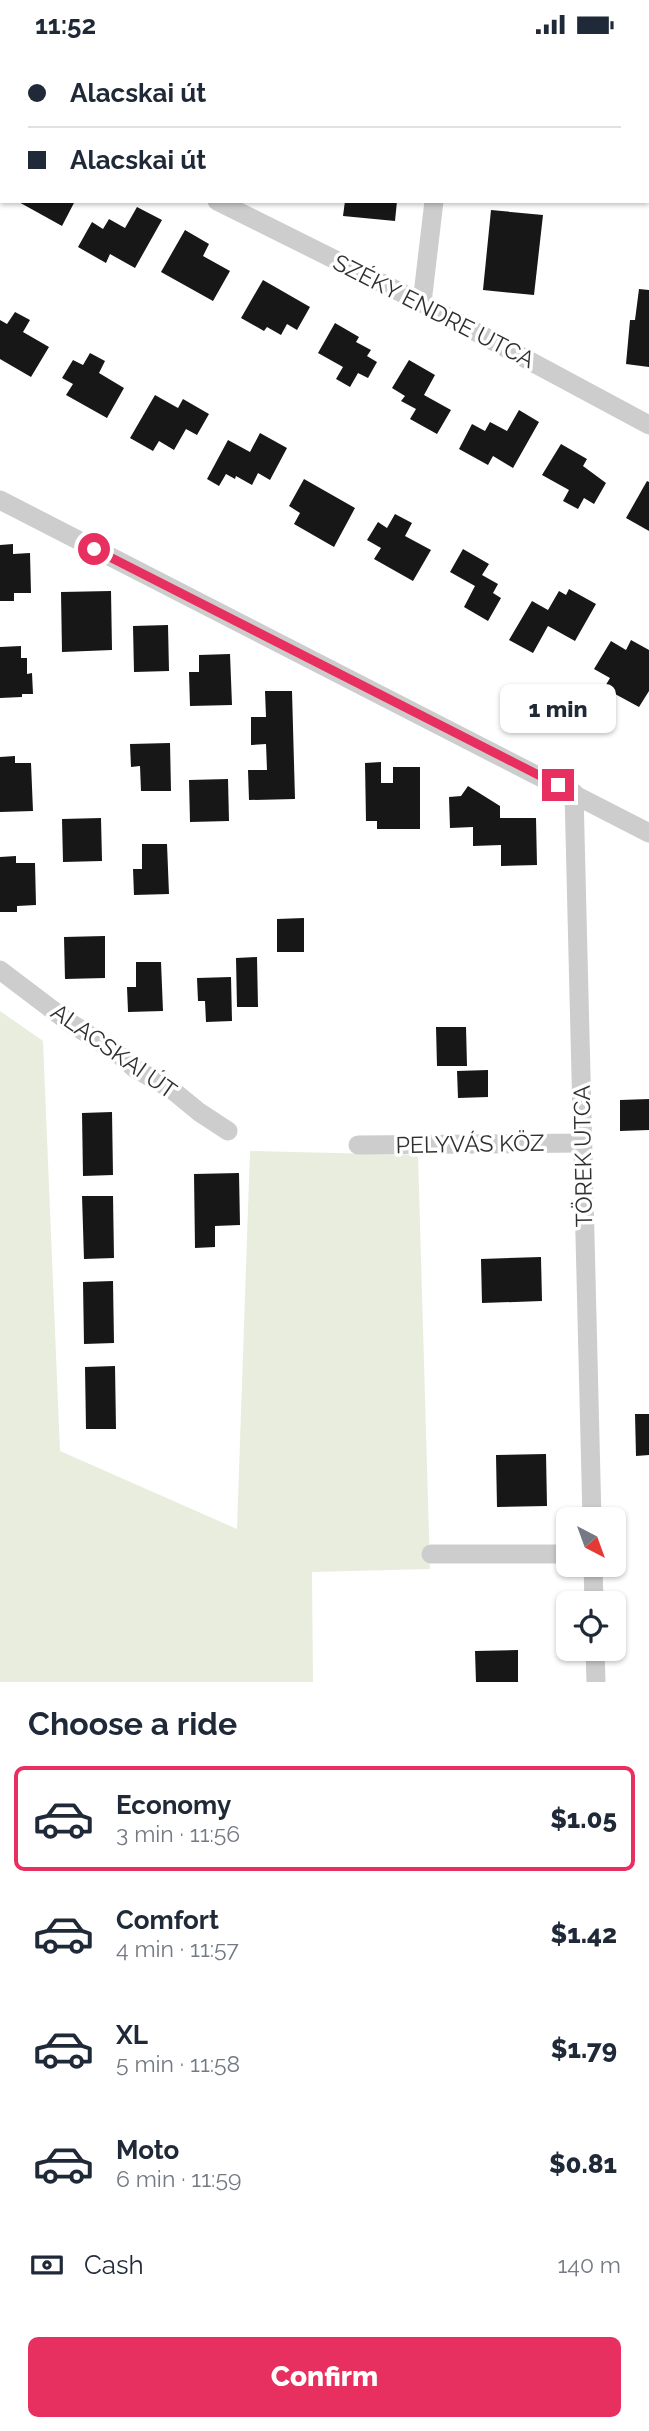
<!DOCTYPE html>
<html lang="en">
<head>
<meta charset="utf-8">
<style>
	body { margin:0; font-family:Raleway,sans-serif; background:#f2f2f3; color:#1f2937; height:100vh; display:flex; flex-direction:column; font-size:26px; white-space:nowrap }
	* { box-sizing:border-box; margin:0 }
	p { font-size:23px; color:#747a83 }
	.icon { flex:none; width:38px; height:38px; fill:none; stroke:currentColor; stroke-width:2; stroke-linecap:round; stroke-linejoin:round }
	.map { position:relative; height:1633px; overflow:hidden }
	.drawer { display:flex; flex-direction:column; background:#fff; flex:1 }
	.drawer>* { flex:none }
	.top-card { position:absolute; left:0px; top:0px; width:649px; height:154px; box-shadow:0 2px 5px #0004; display:grid; align-content:center; height:154px; padding:0 28px; background:#fff }
	.needle { width:46px; rotate:139deg }
	.tools { position:absolute; left:556px; top:1458px; display:grid; gap:14px }
	.tools a { display:grid; place-items:center; width:70px; height:70px; border-radius:10px; background:#fff; box-shadow:0 2px 5px #0004; font-size:35px }
	.end { position:absolute; width:32px; height:32px; margin:-16px; border:9px solid #e83060; background:#fff; box-shadow:0 0 0 4px #fff }
	.from { border-radius:50% }
	.bubble { position:absolute; height:49px; border-radius:10px; background:#fff; box-shadow:0 2px 5px #0004; font-size:23px; font-weight:800; line-height:49px; text-align:center }
	.top-card b { display:flex; align-items:center; gap:24px; height:66px; font-size:26px }
	.top-card b+b { border-top:2px solid #e0e1e3 }
	.top-card i { width:18px; height:18px; background:#1f2937 }
	ul { padding:0; list-style:none }
	li { display:flex; align-items:center; gap:21px; height:105px; margin:0 14px 10px; padding:0 14px; border:4px solid transparent; border-radius:10px }
	li div { flex:1 }
	li b { display:block; font-size:26px }
	li em { font-style:normal; font-weight:800 }
	li.active { border-color:#e83060 }
	li>.icon { width:63px; height:63px; stroke-width:1.5 }
	h2 { padding:0 28px; font-size:32px; line-height:84px }
	.pay { display:flex; align-items:center; gap:18px; height:77px; padding:0 28px; font-size:26px }
	.pay p { margin-inline-start:auto }
	.button { display:flex; gap:14px; margin-top:auto; padding:14px 28px }
	.button a { flex:1; height:80px; border-radius:10px; background:#e83060; color:#fff; font-size:28px; font-weight:800; line-height:80px; text-align:center }
	.status { display:flex; justify-content:space-between; align-items:center; height:49px; padding:0 35px; background:#fff; direction:ltr }
	.status svg { height:19px; fill:currentColor }
	.map>svg:first-child { display:block }
	.green { fill:#e9eddd }
	.building { fill:#171717 }
	.lines { fill:none; stroke-linecap:round; stroke-linejoin:round }
	.street { stroke:#cdcdcd; stroke-width:19 }
	.route { stroke:#e83060; stroke-width:9 }
	.labels { text-anchor:middle; stroke-width:7; stroke-linejoin:round; paint-order:stroke }
	.street-label { font-size:23px; fill:#303030; stroke:#fff }
</style>
</head>
<body>
<div class="status"><b>11:52</b><svg viewBox="0 0 49 12"><path d="M0 12V9h3v3zM5 12V6h3v6zM10 12V3h3v9zM15 12V0h3v12zM26 1h20v11H26zM47 4h2v5h-2z"/></svg></div>
<div class="map">
<svg width="649" height="1633" viewBox="0 0 649 1633">
	<rect width="100%" height="100%" fill="#fff"/>
	<polygon class="green" points="0,962 43,992 60,1402 237,1480 250,1102 418,1106 430,1520 312,1523 313,1633 0,1633"/>
	<g class="building">
		<polygon points="17,152 75,152 62,177"/>
		<polygon points="345,152 397,152 395,172 343,167"/>
		<polygon points="137,158 162,171 135,219 110,205 106,214 78,198 92,173 103,180 109,170 125,179"/>
		<polygon points="491,161 543,166 534,246 483,241"/>
		<polygon points="185,181 209,195 203,207 230,222 213,252 161,223"/>
		<polygon points="263,231 310,258 297,281 287,275 281,286 267,278 264,282 241,269"/>
		<polygon points="639,240 649,241 649,318 626,315 630,271 635,271"/>
		<polygon points="15,263 30,271 23,283 49,298 31,328 0,310 0,271 7,275"/>
		<polygon points="335,274 359,288 356,293 371,301 367,307 377,313 368,329 358,324 350,338 336,330 343,318 318,304"/>
		<polygon points="90,304 105,312 99,324 124,339 107,369 66,346 73,335 62,329 73,311 83,316"/>
		<polygon points="409,311 435,326 424,346 451,361 437,385 410,370 416,360 401,352 405,347 392,339"/>
		<polygon points="155,346 178,359 183,350 209,365 197,386 186,380 174,401 159,392 153,402 130,389"/>
		<polygon points="519,361 539,373 513,419 493,407 488,416 459,400 472,375 485,382 490,373 507,382"/>
		<polygon points="260,384 287,399 270,431 258,424 252,436 236,427 235,430 226,425 219,437 207,430 228,391 250,403"/>
		<polygon points="561,395 587,410 583,417 606,434 594,455 584,449 578,460 563,452 569,441 542,426"/>
		<polygon points="304,430 355,459 334,498 294,475 300,464 289,457"/>
		<polygon points="647,432 649,433 649,482 626,469"/>
		<polygon points="395,465 412,474 405,487 431,501 413,532 374,510 381,499 367,491 378,473 387,479"/>
		<polygon points="13,495 13,505 30,504 31,544 14,544 14,552 0,552 0,496"/>
		<polygon points="463,500 489,515 482,526 498,535 493,544 501,549 488,572 464,558 475,537 450,523"/>
		<polygon points="569,540 596,555 575,592 548,577 533,604 509,591 532,552 548,561 559,542 566,546"/>
		<polygon points="111,542 112,601 62,603 61,543"/>
		<polygon points="168,576 169,622 134,623 133,577"/>
		<polygon points="631,591 649,601 649,642 639,658 604,639 610,629 594,620 611,592 626,601"/>
		<polygon points="21,597 21,609 27,609 27,625 32,624 33,645 22,645 22,648 0,649 0,598"/>
		<polygon points="230,605 232,656 190,657 189,623 199,623 199,606"/>
		<polygon points="265,642 292,642 295,750 249,751 248,721 267,721 266,695 251,696 251,668 266,668"/>
		<polygon points="170,694 171,742 141,742 140,717 131,718 130,695"/>
		<polygon points="15,707 15,714 31,714 33,762 0,763 0,708"/>
		<polygon points="381,713 381,734 393,734 393,718 420,718 420,780 377,780 377,772 366,772 365,714"/>
		<polygon points="228,730 229,772 190,773 189,731"/>
		<polygon points="468,737 500,757 500,769 536,769 537,816 501,817 501,796 473,797 473,778 450,779 449,748 461,747"/>
		<polygon points="101,769 102,812 63,813 62,770"/>
		<polygon points="142,795 167,795 169,845 134,846 133,820 142,820"/>
		<polygon points="16,807 16,814 35,814 36,856 17,857 17,863 0,863 0,808"/>
		<polygon points="304,869 304,903 277,903 277,870"/>
		<polygon points="105,887 105,929 65,930 64,888"/>
		<polygon points="257,908 258,958 237,958 236,909"/>
		<polygon points="136,913 161,913 163,962 128,963 127,938 136,938"/>
		<polygon points="231,928 232,972 206,973 205,952 198,952 197,929"/>
		<polygon points="436,978 466,978 467,1017 437,1017"/>
		<polygon points="488,1021 488,1048 458,1049 457,1022"/>
		<polygon points="649,1050 649,1081 620,1082 620,1051"/>
		<polygon points="112,1063 113,1126 83,1127 82,1064"/>
		<polygon points="239,1124 240,1176 215,1177 215,1198 195,1199 194,1125"/>
		<polygon points="82,1147 113,1147 114,1209 84,1210"/>
		<polygon points="541,1208 542,1252 482,1254 481,1210"/>
		<polygon points="113,1232 114,1294 84,1295 83,1233"/>
		<polygon points="115,1317 116,1380 86,1380 85,1318"/>
		<polygon points="635,1365 649,1365 649,1406 636,1407"/>
		<polygon points="546,1405 547,1457 497,1458 496,1406"/>
		<polygon points="518,1601 518,1633 476,1633 475,1602"/>
	</g>
	<g class="lines">
		<g class="street">
			<polyline points="62,2 62,0"/>
			<polyline points="452,2 452,0"/>
			<polyline points="217,152 422,254 649,376"/>
			<polyline points="422,254 434,152"/>
			<polyline points="0,451 649,784"/>
			<polyline points="574,744 592,1470"/>
			<polyline points="0,921 66,971 117,1004 134,1019 171,1040 199,1063 228,1082"/>
			<polyline points="358,1096 582,1094"/>
			<polyline points="431,1505 569,1505"/>
			<polyline points="593,1516 594,1554"/>
			<polyline points="595,1600 596,1633"/>
		</g>
	</g>
	<g class="lines">
		<polyline class="route" points="94,500 558,736"/>
	</g>
	<g class="labels">
		<g class="street-label">
			<text transform="translate(434 262) rotate(27)" y="8">SZÉKY ENDRE UTCA</text>
			<text transform="translate(114 1002) rotate(35)" y="8">ALACSKAI ÚT</text>
			<text transform="translate(470 1095) rotate(-1)" y="8">PELYVÁS KÖZ</text>
			<text transform="translate(583 1107) rotate(-91)" y="8">TÖREK UTCA</text>
		</g>
	</g>
</svg>
<div class="tools">
<a><svg class="needle" viewBox="-14 -14 28 28"><path d="M0-13l5 13h-10z" fill="#e53935"/><path d="M0 13l5-13h-10z" fill="#747a83"/></svg></a>
<a><svg class="icon" aria-label="locate" viewBox="0 0 24 24"><circle cx="12" cy="12" r="6"/><path d="M12 2v4M12 18v4M2 12h4M18 12h4"/></svg></a>
</div>
<i class="end from" style="left:94px;top:500px"></i>
<i class="end" style="left:558px;top:736px"></i>
<div class="bubble" style="left:500px;top:635px;width:116px">1 min</div>
<div class="top-card">
<b><i class="from"></i>Alacskai út</b>
<b><i></i>Alacskai út</b>
</div>
</div>
<section class="drawer">
<h2>Choose a ride</h2>
<ul>
<li class="active"><svg class="icon" aria-label="car" viewBox="0 0 24 24"><path d="M5 17H2v-5l4-1 3-4h7l3 4 3 1v5h-3M9 17h6M6 11h13"/><circle cx="7" cy="17" r="2"/><circle cx="17" cy="17" r="2"/></svg><div><b>Economy</b><p>3 min · 11:56</p></div><em>$1.05</em></li>
<li><svg class="icon" aria-label="car" viewBox="0 0 24 24"><path d="M5 17H2v-5l4-1 3-4h7l3 4 3 1v5h-3M9 17h6M6 11h13"/><circle cx="7" cy="17" r="2"/><circle cx="17" cy="17" r="2"/></svg><div><b>Comfort</b><p>4 min · 11:57</p></div><em>$1.42</em></li>
<li><svg class="icon" aria-label="car" viewBox="0 0 24 24"><path d="M5 17H2v-5l4-1 3-4h7l3 4 3 1v5h-3M9 17h6M6 11h13"/><circle cx="7" cy="17" r="2"/><circle cx="17" cy="17" r="2"/></svg><div><b>XL</b><p>5 min · 11:58</p></div><em>$1.79</em></li>
<li><svg class="icon" aria-label="car" viewBox="0 0 24 24"><path d="M5 17H2v-5l4-1 3-4h7l3 4 3 1v5h-3M9 17h6M6 11h13"/><circle cx="7" cy="17" r="2"/><circle cx="17" cy="17" r="2"/></svg><div><b>Moto</b><p>6 min · 11:59</p></div><em>$0.81</em></li>
</ul>
<div class="pay"><svg class="icon" aria-label="cash" viewBox="0 0 24 24"><path d="M3 7h18v10H3z"/><circle cx="12" cy="12" r="2"/></svg>Cash<p>140 m</p></div>
<div class="button"><a>Confirm</a></div>
</section>
</body>
</html>
